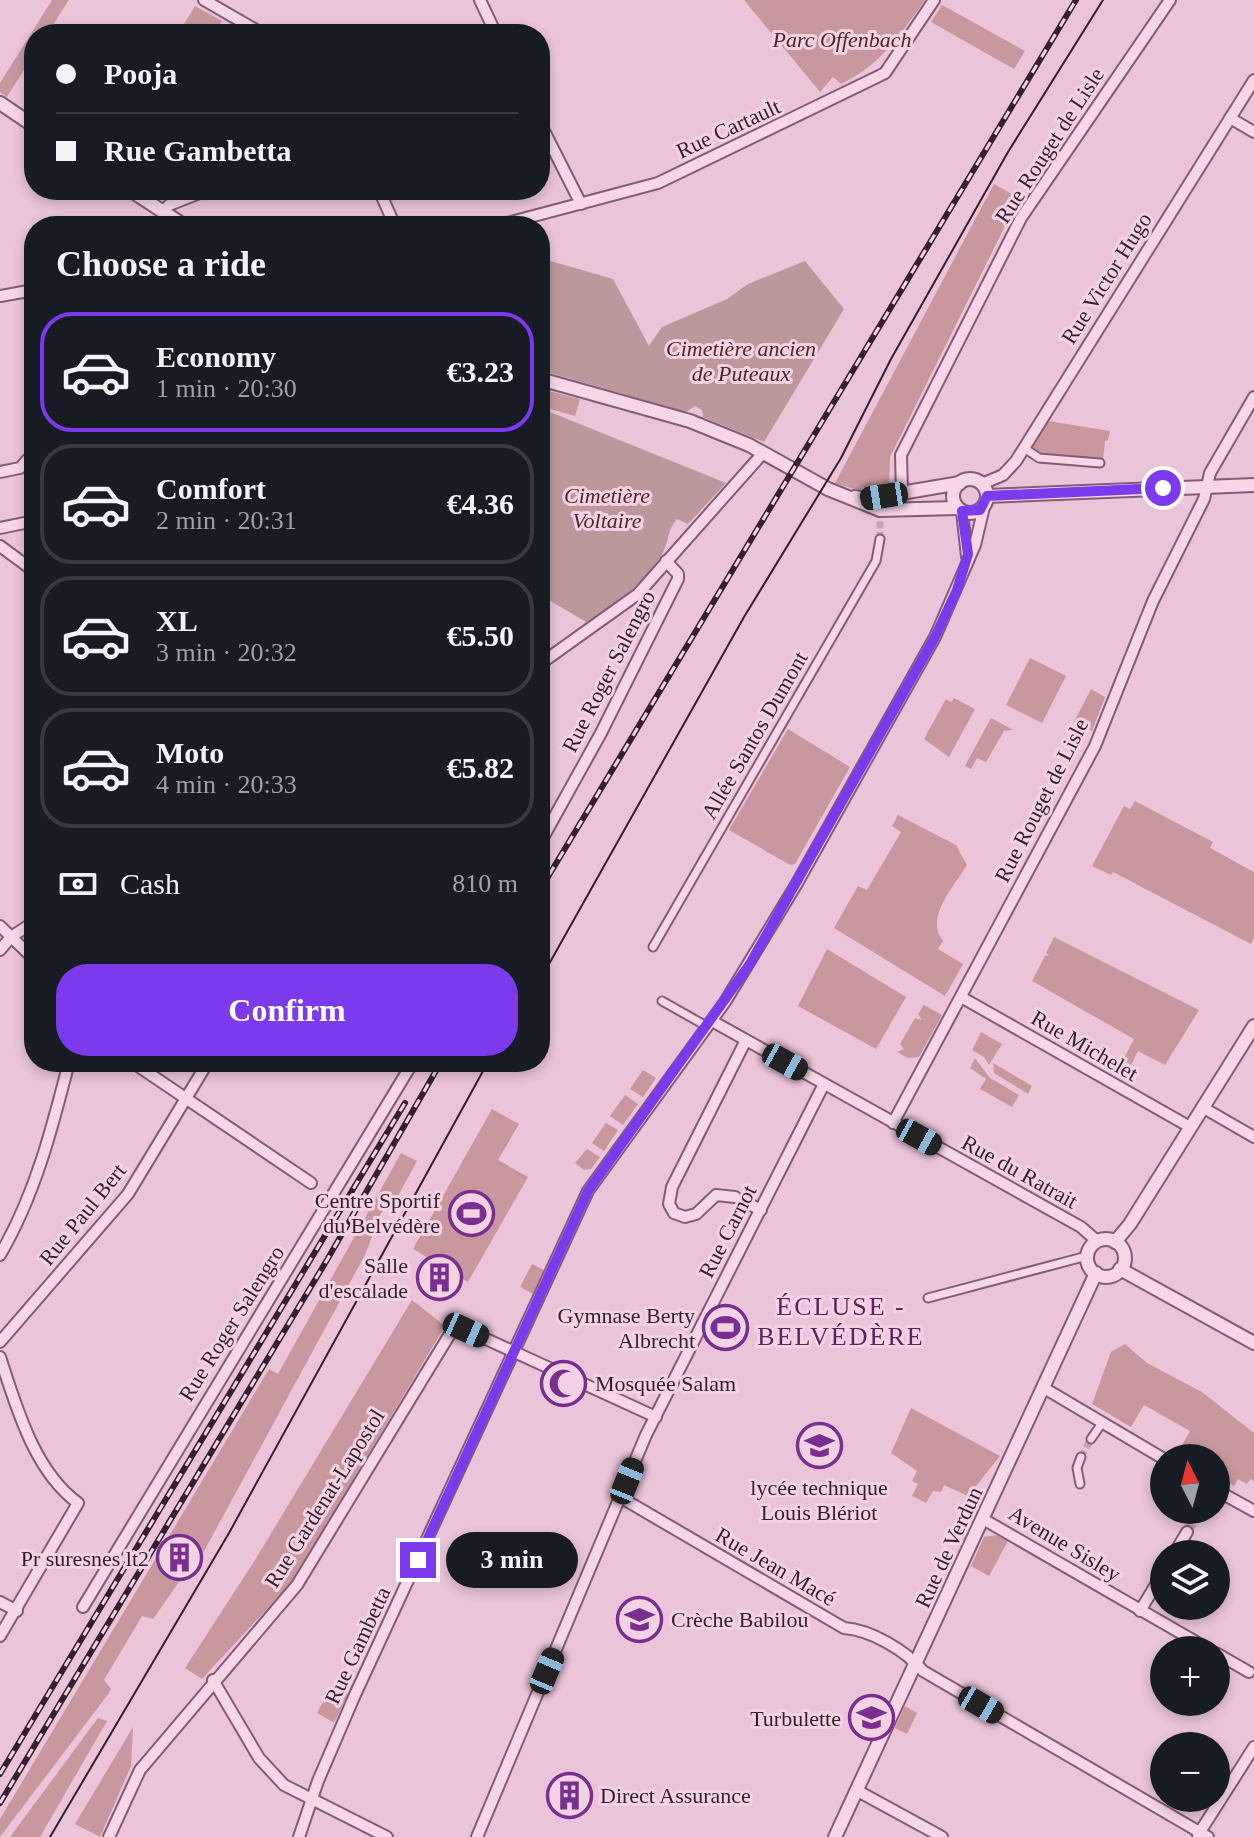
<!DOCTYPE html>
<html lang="en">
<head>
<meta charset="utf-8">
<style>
	body { margin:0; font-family:"Times New Roman",serif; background:#242831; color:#f1f3f6; height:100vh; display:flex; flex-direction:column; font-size:30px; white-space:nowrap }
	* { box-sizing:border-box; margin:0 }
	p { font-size:26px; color:#9ea1a6 }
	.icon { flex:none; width:44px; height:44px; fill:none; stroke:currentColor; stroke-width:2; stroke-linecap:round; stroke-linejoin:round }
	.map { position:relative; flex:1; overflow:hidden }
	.details { position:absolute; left:24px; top:216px; width:526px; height:856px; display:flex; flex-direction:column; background:#171b24; border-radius:32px; box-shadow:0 4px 12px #0003 }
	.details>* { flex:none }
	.hud { position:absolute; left:24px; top:24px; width:526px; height:176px; border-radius:32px; box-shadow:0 4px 12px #0003; display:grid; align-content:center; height:176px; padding:0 32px; background:#171b24 }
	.needle { width:52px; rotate:354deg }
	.controls { position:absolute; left:1150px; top:1444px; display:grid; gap:16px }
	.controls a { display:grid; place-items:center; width:80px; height:80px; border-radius:50%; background:#171b24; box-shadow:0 4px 12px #0003; font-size:40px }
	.end { position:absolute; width:36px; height:36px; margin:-18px; border:10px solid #7c3aed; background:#fff; box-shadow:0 0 0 4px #fff }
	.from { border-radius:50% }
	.bubble { position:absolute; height:56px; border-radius:28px; background:#171b24; box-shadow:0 4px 12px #0003; font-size:26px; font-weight:800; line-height:56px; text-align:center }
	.car { position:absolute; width:24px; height:48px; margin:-24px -12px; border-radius:10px; box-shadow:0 0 6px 2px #0007; background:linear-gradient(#222 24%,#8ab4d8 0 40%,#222 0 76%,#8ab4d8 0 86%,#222 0) }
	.hud b { display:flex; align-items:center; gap:28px; height:76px; font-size:30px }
	.hud b+b { border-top:2px solid #363941 }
	.hud i { width:20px; height:20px; background:#f1f3f6 }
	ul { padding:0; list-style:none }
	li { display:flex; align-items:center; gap:24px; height:120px; margin:0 16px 12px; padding:0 16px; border:4px solid #363941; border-radius:32px }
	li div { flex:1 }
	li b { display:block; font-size:30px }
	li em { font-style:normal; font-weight:800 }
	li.selected { border-color:#7c3aed }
	li>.icon { width:72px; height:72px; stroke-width:1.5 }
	h2 { padding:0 32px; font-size:36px; line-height:96px }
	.pay { display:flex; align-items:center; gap:20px; height:88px; padding:0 32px; font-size:30px }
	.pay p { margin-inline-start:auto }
	.cta { display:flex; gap:16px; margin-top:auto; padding:16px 32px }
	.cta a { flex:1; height:92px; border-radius:32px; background:#7c3aed; color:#fff; font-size:32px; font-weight:800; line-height:92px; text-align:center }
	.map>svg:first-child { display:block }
	.green { fill:#c8989e }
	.cemetery { fill:#bd979b }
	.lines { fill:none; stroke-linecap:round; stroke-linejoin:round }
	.pedestrian-tunnel { stroke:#c7a3b7; stroke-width:7; stroke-dasharray:7 3.5; stroke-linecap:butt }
	.minor-tunnel { stroke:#c7a3b7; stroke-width:10; stroke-dasharray:10 5; stroke-linecap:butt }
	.pedestrian-casing { stroke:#845b78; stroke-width:11 }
	.minor-casing { stroke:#845b78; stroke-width:14 }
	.tertiary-casing { stroke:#845b78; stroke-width:16 }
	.pedestrian { stroke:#f6d6e7; stroke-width:7 }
	.minor { stroke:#f6d6e7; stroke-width:10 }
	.tertiary { stroke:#f6d6e7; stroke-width:12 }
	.tram { stroke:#351e2f; stroke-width:2 }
	.rail-casing { stroke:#351e2f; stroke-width:6 }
	.rail { stroke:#f3d3e3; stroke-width:3; stroke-dasharray:9; stroke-linecap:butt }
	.route { stroke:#7c3aed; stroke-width:10 }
	.labels { text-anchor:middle; stroke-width:6; stroke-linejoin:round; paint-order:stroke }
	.park-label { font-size:22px; font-style:italic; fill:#502726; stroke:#f3d3e3 }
	.street-label { font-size:22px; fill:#351e2f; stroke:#f3d3e3 }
	.poi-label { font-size:22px; fill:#351e2f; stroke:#f3d3e3; text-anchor:end }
	.quarter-label { font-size:26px; letter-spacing:2px; fill:#5d215f; stroke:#f3d3e3 }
</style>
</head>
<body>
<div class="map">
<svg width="1254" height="1837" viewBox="0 0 1254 1837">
	<rect width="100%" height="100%" fill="#ebc4d9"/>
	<g class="green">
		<polygon points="52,0 69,0 47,34 34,34 34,54 7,97 0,92 0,83"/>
		<path d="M744,0h181c-25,35 -44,65 -84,84l-8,-7 -13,15z"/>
		<polygon points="942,5 1025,51 1014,69 931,22"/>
		<polygon points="195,6 222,21 214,34 178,34"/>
		<polygon points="994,184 1019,198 890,457 889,483 863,487 860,491 835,483"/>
		<polygon points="541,389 580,399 575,416 540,406"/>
		<polygon points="1048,421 1110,431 1108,440 1105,441 1103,461 1043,456 1030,449"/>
		<polygon points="1030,658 1066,676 1042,723 1006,705"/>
		<polygon points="1091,689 1105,697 1092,731 1074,722"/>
		<polygon points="954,698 975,709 949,757 924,739 946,699 951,702"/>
		<polygon points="991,718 1013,730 1004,731 986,762 977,758 971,769 965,766"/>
		<polygon points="788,729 850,767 795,864 790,865 729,830"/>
		<polygon points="1135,801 1213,842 1210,848 1254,872 1254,937 1251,944 1113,872 1111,875 1092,866 1124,806 1130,809"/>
		<path d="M898,815l58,30 11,20c-13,22 -43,53 -24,76l-5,8 25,15 -18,32 -111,-68 24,-42 9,4 34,-58 -9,-6z"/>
		<polygon points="1054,937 1199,1010 1165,1065 1138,1051 1131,1065 1123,1060 1134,1039 1032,981 1045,956 1049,955 1046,953"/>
		<polygon points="827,949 906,997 876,1049 798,1006"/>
		<polygon points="924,1005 942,1015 919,1057 908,1058 897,1052 904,1049 900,1044 915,1018 922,1020 918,1014"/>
		<polygon points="981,1032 1002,1044 989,1065 984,1057 972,1050"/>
		<polygon points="975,1058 990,1078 1019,1095 1012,1107 980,1089 986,1079 970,1068"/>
		<polygon points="993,1063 1032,1086 1028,1094 994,1073"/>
		<polygon points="643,1070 656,1078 643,1097 630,1089"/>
		<polygon points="625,1095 638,1104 623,1125 610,1116"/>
		<polygon points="492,1109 519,1124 498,1160 528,1177 468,1282 413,1249"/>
		<polygon points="606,1123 618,1130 604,1151 592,1143"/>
		<polygon points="587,1149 600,1157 591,1169 584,1170 575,1163"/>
		<polygon points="401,1153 417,1161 398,1196 381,1213 365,1255 203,1553 182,1541 168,1565 183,1576 153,1619 142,1616 104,1680 111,1689 109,1693 0,1837 0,1819 269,1369 278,1374"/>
		<polygon points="532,1264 544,1270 533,1294 520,1287"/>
		<polygon points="412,1300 445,1326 292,1582 202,1679 185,1668 255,1560"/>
		<polygon points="1125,1344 1147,1363 1202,1392 1254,1433 1254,1481 1250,1479 1247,1484 1238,1479 1234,1486 1216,1475 1216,1458 1185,1458 1177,1454 1190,1431 1144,1405 1131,1427 1092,1404 1111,1352"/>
		<polygon points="911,1408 1000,1456 968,1496 944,1485 941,1492 933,1491 926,1503 912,1496 918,1484 912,1481 917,1471 891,1453"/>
		<polygon points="996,1535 1008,1541 989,1576 971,1566 984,1537"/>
		<polygon points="332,1686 348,1694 334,1723 317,1713"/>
		<polygon points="905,1706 917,1713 907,1734 895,1728"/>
		<polygon points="98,1718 107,1721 40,1837 10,1837"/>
		<polygon points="133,1727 131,1766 100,1837 75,1824"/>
	</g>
	<g class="cemetery">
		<polygon points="540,258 613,279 649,346 662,327 727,299 748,284 805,261 844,309 764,442 703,417 702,410 695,406 686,412 540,370"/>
		<path d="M540,408l186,75 -38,41 -11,-5c-10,11 -8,24 -15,35 -16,28 -48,51 -74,69l-48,-28z"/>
	</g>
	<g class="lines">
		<g class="pedestrian-tunnel">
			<polyline points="880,539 880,517"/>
			<polyline points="1081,1457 1091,1439"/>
		</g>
		<polyline class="minor-tunnel" points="1187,1532 1198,1513"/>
		<defs>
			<g id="pedestrian">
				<polyline points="1024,448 1039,458 1100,463"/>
				<polyline points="653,947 876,561 880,539"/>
				<polyline points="662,1001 708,1027"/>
				<polyline points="928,1298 1087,1256"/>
				<polyline points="1091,1439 1102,1423"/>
				<polyline points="1080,1484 1077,1468 1081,1457"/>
			</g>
			<g id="minor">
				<polyline points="204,0 263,34"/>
				<polyline points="480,0 496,34"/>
				<polyline points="1230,118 1254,132"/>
				<polyline points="540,123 581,204"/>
				<polyline points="379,190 395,226"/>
				<polyline points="163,212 169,205 207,190"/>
				<polyline points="496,226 658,183 875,78 885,73 934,0"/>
				<polyline points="0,296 34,290"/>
				<polyline points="0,472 20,468 27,460"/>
				<polyline points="982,484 1003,475 1016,461 1254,80"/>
				<polyline points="902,493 901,455 1021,218 1170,0"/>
				<polyline points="962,511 967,557"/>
				<polyline points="0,528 34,521"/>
				<polyline points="0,546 34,571"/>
				<polyline points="540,664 638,594 763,453"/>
				<polyline points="540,843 601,733 678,579 678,574 666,561"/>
				<polyline points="0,926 34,959"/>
				<polyline points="0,950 11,937 34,922"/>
				<polyline points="961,997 1190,1127"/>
				<polyline points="712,1021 1081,1227 1097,1241"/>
				<polyline points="132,1062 311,1183"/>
				<polyline points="1202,1107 1254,1137"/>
				<polyline points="893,1123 1095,746 1153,601 1204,499 1210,473 1254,397"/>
				<polyline points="735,1197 716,1195 696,1214 685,1217 674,1213 669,1204 672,1187 746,1040"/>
				<polyline points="749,1204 761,1210"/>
				<path d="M0,1255c35,-60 52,-126 69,-193"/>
				<polyline points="0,1342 128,1194 208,1062"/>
				<path d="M0,1357c16,49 34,114 78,146l-78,133"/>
				<polyline points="1044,1388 1164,1459"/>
				<polyline points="1216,1490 1254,1511"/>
				<path d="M620,1497l224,131c27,2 61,22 79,43l285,166"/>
				<polyline points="1198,1513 1200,1510"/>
				<polyline points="983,1519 1210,1650"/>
				<polyline points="1174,1554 1187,1532"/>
				<polyline points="0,1602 17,1611"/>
				<polyline points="83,1607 413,1062"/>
				<polyline points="1140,1611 1164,1571"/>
				<polyline points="1216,1653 1249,1672"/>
				<polyline points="213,1680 259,1758 284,1785 387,1837"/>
				<polyline points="856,1790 942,1837"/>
				<polyline points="1198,1835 1254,1747"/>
				<polyline points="109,1837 140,1770 297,1585 453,1329 462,1328 656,1417"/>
				<polyline points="299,1837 318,1781 354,1697 588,1191 725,1002 796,885 935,637 975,545 984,507"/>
				<polyline points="477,1837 646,1435 824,1084"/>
			</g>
			<g id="tertiary">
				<polyline points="0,103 34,126"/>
				<polyline points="130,190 185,226"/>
				<polyline points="540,379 690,421 749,445 828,489 880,510 957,508"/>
				<circle cx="970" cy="496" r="17"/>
				<polyline points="987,496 1254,485"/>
				<polyline points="855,497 866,499 960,483"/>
				<circle cx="1106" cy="1258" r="19"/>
				<polyline points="1115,1242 1130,1224 1254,1026"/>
				<polyline points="1120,1269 1254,1343"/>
				<polyline points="835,1837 1096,1273"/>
			</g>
		</defs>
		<use href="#pedestrian" class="pedestrian-casing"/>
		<use href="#minor" class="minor-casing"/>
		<use href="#tertiary" class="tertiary-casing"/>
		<use href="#pedestrian" class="pedestrian"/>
		<use href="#minor" class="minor"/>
		<use href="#tertiary" class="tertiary"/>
		<g class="tram">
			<polyline points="540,980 744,617 841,458 891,359 1008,152 1103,0"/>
			<polyline points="50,1837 229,1533 488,1062"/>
		</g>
		<defs>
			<g id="rail">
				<polyline points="540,890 1076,0"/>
				<polyline points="0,1774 405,1103"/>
				<polyline points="0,1803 327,1260 441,1062"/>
			</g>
		</defs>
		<use href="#rail" class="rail-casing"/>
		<use href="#rail" class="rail"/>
	</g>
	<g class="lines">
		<polyline class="route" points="418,1560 588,1191 750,964 935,637 957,590 968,554 962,511 980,510 987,496 1163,488"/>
	</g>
	<defs>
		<symbol id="stadium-ring" viewBox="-11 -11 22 22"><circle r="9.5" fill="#f3d3e3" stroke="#782f8f" stroke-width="1.5"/><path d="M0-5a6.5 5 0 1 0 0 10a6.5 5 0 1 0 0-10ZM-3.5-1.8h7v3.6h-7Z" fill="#782f8f"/></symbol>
		<symbol id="building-ring" viewBox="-11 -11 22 22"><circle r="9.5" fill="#f3d3e3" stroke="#782f8f" stroke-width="1.5"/><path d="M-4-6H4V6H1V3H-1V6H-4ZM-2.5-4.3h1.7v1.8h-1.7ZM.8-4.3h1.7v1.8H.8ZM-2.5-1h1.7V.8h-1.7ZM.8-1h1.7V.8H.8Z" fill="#782f8f"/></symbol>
		<symbol id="mosque-ring" viewBox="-11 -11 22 22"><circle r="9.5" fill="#f3d3e3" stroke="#782f8f" stroke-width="1.5"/><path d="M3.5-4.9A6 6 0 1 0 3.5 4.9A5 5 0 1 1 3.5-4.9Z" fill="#782f8f"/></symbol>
		<symbol id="school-ring" viewBox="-11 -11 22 22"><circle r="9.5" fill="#f3d3e3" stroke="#782f8f" stroke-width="1.5"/><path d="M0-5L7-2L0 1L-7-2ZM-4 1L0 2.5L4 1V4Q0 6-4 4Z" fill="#782f8f"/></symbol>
	</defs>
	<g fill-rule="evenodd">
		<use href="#stadium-ring" x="446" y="1188" width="51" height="51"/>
		<use href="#building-ring" x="414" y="1252" width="51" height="51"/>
		<use href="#stadium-ring" x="700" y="1302" width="51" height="51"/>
		<use href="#mosque-ring" x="538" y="1358" width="51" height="51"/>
		<use href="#school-ring" x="794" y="1420" width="51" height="51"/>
		<use href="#building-ring" x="154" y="1532" width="51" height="51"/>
		<use href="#school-ring" x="614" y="1594" width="51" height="51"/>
		<use href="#school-ring" x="846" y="1692" width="51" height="51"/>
		<use href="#building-ring" x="544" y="1770" width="51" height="51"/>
	</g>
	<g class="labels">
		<g class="park-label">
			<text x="842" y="47">Parc Offenbach</text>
			<text x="741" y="356">Cimetière ancien<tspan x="741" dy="25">de Puteaux</tspan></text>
			<text x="607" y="503">Cimetière<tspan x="607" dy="25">Voltaire</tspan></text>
		</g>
		<g class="street-label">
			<text transform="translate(728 128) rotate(-25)" y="8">Rue Cartault</text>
			<text transform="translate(1049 145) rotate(-57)" y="8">Rue Rouget de Lisle</text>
			<text transform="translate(1106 278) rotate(-58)" y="8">Rue Victor Hugo</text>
			<text transform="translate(608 671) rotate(-63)" y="8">Rue Roger Salengro</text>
			<text transform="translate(754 735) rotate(-60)" y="8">Allée Santos Dumont</text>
			<text transform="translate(1041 800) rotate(-63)" y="8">Rue Rouget de Lisle</text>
			<text transform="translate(1085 1045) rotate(30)" y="8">Rue Michelet</text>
			<text transform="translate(1020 1171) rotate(29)" y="8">Rue du Ratrait</text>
			<text transform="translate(82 1214) rotate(-51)" y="8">Rue Paul Bert</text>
			<text transform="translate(727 1231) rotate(-63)" y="8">Rue Carnot</text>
			<text transform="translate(231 1323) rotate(-58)" y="8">Rue Roger Salengro</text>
			<text transform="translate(324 1498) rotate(-58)" y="8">Rue Gardenat-Lapostol</text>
			<text transform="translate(1065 1543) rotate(31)" y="8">Avenue Sisley</text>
			<text transform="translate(948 1547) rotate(-65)" y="8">Rue de Verdun</text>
			<text transform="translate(776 1566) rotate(30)" y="8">Rue Jean Macé</text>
			<text transform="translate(357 1645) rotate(-65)" y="8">Rue Gambetta</text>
		</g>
		<g class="poi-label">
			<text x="440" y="1208">Centre Sportif<tspan x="440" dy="25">du Belvédère</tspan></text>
			<text x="408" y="1273">Salle<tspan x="408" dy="25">d'escalade</tspan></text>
			<text x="695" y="1323">Gymnase Berty<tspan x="695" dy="25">Albrecht</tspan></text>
			<text x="595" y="1391" text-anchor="start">Mosquée Salam</text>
			<text x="819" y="1495" text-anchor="middle">lycée technique<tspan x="819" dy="25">Louis Blériot</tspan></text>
			<text x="149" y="1566">Pr suresnes lt2</text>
			<text x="671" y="1627" text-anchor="start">Crèche Babilou</text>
			<text x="841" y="1726">Turbulette</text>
			<text x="600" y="1803" text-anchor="start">Direct Assurance</text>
		</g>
		<g class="quarter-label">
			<text x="841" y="1315">ÉCLUSE -<tspan x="841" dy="30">BELVÉDÈRE</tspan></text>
		</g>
	</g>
</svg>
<div class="controls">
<a><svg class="needle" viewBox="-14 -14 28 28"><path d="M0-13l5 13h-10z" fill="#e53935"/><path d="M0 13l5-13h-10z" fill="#9ea1a6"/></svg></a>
<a><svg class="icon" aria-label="layers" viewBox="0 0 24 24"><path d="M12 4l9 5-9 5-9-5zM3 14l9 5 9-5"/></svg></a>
<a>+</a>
<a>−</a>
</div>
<i class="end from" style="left:1163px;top:488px"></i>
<i class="end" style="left:418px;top:1560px"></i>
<div class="bubble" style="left:446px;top:1532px;width:132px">3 min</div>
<i class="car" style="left:884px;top:496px;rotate:261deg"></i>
<i class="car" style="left:785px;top:1062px;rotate:119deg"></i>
<i class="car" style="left:919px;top:1137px;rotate:119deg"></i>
<i class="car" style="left:466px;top:1330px;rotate:114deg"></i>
<i class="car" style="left:627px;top:1481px;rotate:22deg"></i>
<i class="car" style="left:547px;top:1671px;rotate:23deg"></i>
<i class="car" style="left:981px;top:1705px;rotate:120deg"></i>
<div class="hud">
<b><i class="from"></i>Pooja</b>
<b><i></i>Rue Gambetta</b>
</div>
<section class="details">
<h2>Choose a ride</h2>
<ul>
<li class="selected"><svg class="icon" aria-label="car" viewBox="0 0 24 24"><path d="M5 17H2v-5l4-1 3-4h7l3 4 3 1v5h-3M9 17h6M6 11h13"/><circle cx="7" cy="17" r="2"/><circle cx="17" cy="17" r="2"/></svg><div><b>Economy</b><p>1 min · 20:30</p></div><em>€3.23</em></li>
<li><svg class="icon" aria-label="car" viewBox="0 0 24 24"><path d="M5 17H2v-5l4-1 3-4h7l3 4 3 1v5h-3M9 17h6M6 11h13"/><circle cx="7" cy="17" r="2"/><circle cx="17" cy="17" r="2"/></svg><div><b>Comfort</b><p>2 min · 20:31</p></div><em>€4.36</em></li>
<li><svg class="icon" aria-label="car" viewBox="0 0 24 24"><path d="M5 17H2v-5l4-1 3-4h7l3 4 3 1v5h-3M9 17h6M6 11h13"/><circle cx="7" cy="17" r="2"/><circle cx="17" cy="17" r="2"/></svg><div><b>XL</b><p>3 min · 20:32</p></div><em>€5.50</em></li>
<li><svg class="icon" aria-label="car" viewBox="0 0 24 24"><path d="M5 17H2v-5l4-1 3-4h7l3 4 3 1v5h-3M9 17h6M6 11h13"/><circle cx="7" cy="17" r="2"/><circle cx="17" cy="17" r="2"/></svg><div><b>Moto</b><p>4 min · 20:33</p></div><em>€5.82</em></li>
</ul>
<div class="pay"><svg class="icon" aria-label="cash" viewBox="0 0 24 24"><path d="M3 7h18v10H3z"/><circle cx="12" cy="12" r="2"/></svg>Cash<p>810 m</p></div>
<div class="cta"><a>Confirm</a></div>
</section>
</div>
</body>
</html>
